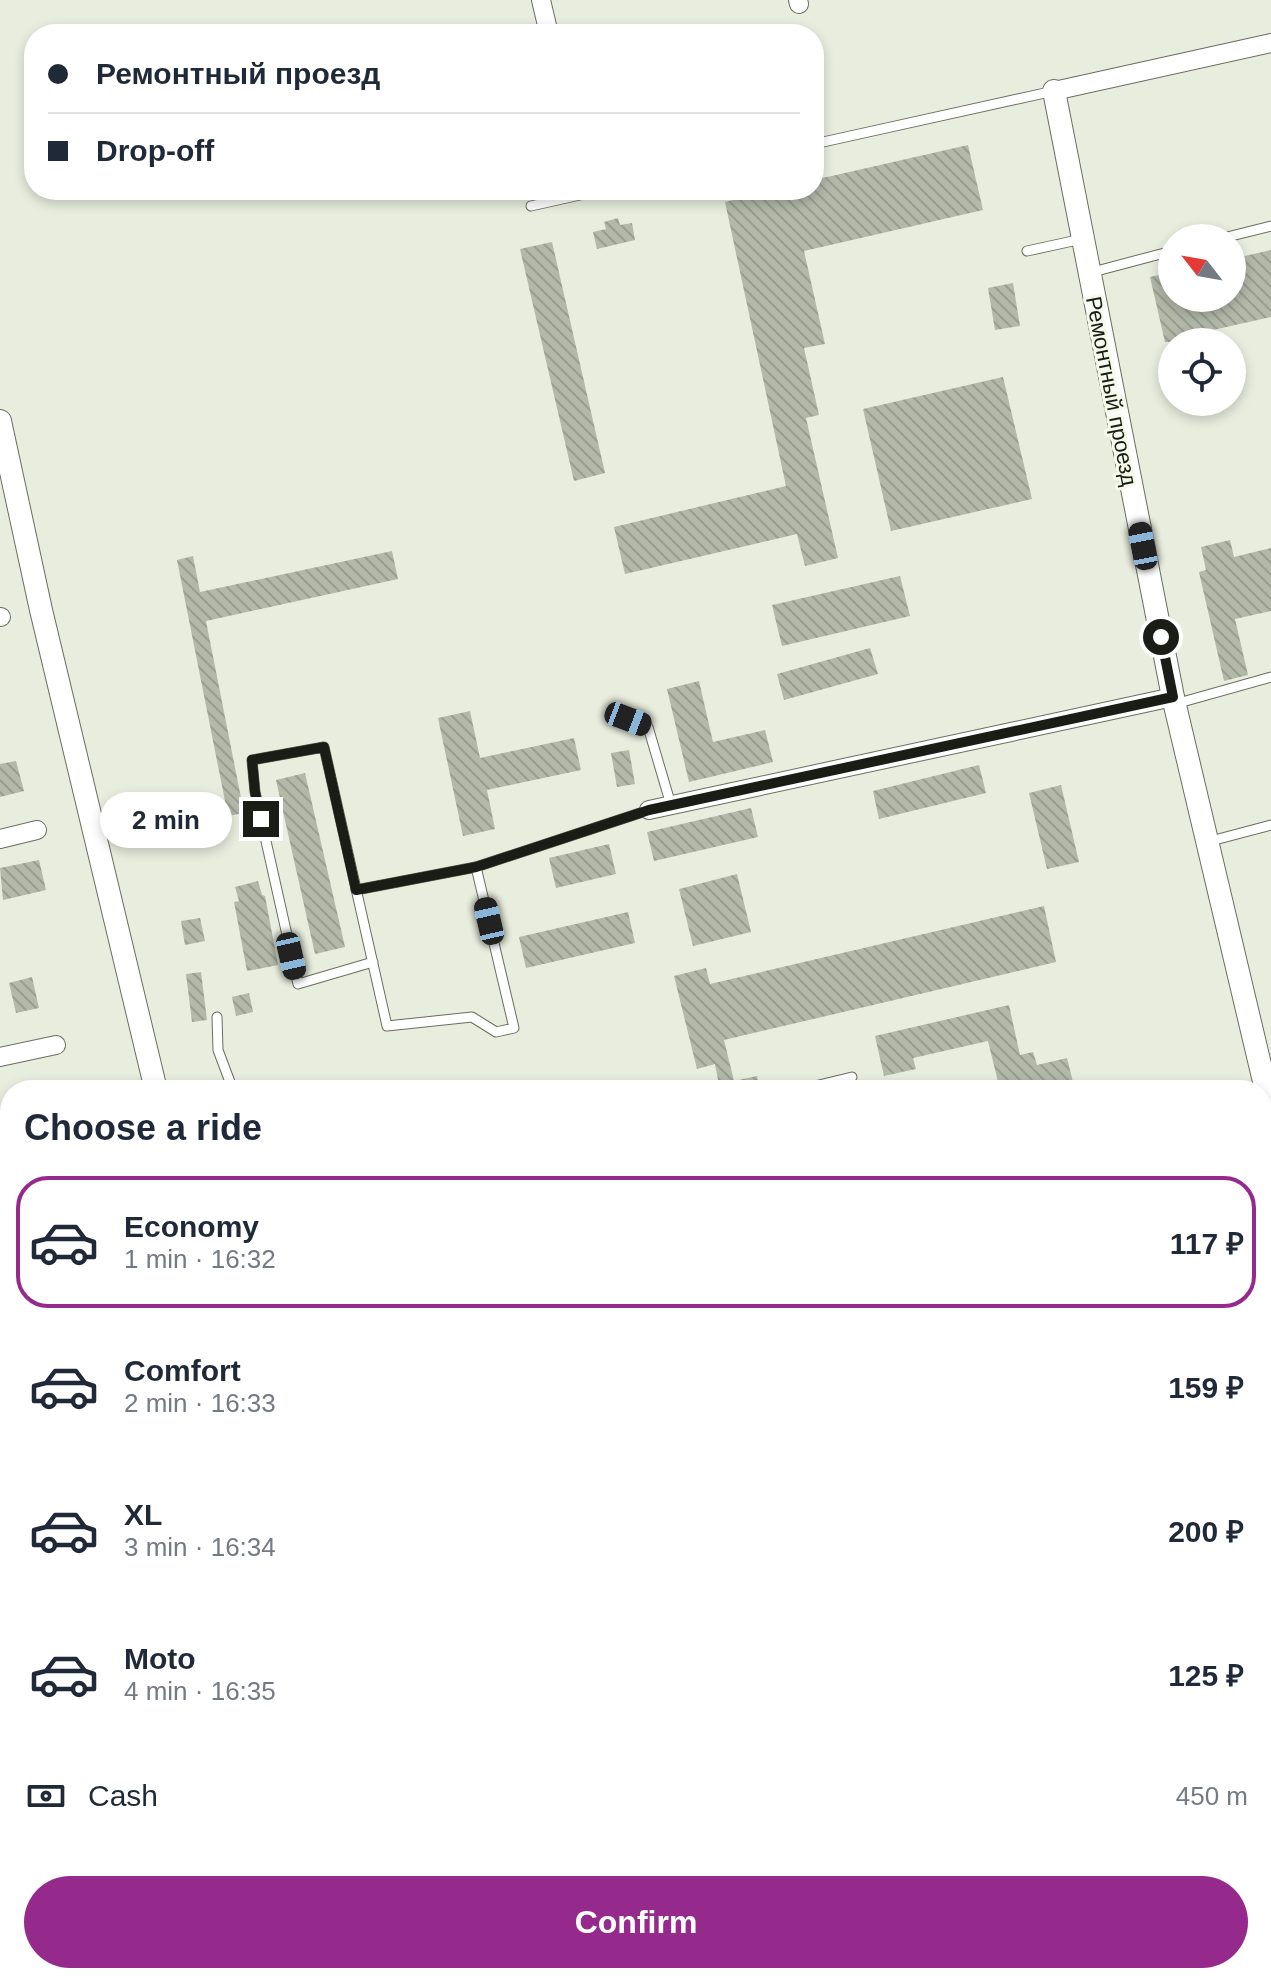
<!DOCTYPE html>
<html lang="en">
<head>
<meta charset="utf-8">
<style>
	body { margin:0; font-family:Helvetica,sans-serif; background:#f6f6f7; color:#1f2937; height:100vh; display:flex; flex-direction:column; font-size:30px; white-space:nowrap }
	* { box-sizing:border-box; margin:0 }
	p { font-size:26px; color:#747a83 }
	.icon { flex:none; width:44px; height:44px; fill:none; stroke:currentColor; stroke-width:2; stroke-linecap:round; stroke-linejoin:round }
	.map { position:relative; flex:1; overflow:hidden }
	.sheet { position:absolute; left:0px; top:1080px; width:1272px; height:904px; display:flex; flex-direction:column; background:#fff; border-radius:32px 32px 0 0; box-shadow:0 4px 12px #0003 }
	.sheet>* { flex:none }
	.guide { position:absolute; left:24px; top:24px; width:800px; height:176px; border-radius:32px; box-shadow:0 4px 12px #0003; display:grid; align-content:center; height:176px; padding:0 24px; background:#fff }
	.needle { width:52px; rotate:301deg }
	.controls { position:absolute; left:1158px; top:224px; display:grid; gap:16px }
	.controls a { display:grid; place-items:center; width:88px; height:88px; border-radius:50%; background:#fff; box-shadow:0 4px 12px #0003; font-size:40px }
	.end { position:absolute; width:36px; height:36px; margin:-18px; border:10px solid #1a1c16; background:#fff; box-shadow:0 0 0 4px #fff }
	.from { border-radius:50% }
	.bubble { position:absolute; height:56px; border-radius:28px; background:#fff; box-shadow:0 4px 12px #0003; font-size:26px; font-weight:600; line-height:56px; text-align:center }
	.car { position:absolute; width:24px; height:48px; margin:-24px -12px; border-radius:10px; box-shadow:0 0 6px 2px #0007; background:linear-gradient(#222 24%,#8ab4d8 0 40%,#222 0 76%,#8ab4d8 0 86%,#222 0) }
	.guide b { display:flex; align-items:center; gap:28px; height:76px; font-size:30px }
	.guide b+b { border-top:2px solid #e0e1e3 }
	.guide i { width:20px; height:20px; background:#1f2937 }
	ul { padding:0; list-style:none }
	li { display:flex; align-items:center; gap:24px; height:132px; margin:0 16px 12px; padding:0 8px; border:4px solid transparent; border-radius:32px }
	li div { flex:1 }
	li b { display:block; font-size:30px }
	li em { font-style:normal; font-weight:600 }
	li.on { border-color:#962a8c }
	li>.icon { width:72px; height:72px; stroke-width:1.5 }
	h2 { padding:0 24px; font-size:36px; line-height:96px }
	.pay { display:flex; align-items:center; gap:20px; height:88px; padding:0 24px; font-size:30px }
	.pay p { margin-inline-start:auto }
	.button { display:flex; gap:16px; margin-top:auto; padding:16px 24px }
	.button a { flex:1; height:92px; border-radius:48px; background:#962a8c; color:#fff; font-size:32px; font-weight:600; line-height:92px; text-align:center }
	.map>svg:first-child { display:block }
	.building { fill:url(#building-back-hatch) }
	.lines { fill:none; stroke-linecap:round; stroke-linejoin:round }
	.service-casing { stroke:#696e60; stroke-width:11 }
	.minor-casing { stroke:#696e60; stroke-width:20 }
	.tertiary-casing { stroke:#696e60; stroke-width:24 }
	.service { stroke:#fff; stroke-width:9 }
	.minor { stroke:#fff; stroke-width:18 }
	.tertiary { stroke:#fff; stroke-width:22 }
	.route { stroke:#1a1c16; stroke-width:10 }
	.labels { text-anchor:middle; stroke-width:6; stroke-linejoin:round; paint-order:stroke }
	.street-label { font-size:22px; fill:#1a1c16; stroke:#f5fbeb }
</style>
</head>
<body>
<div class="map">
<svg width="1271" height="1984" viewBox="0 0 1271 1984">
	<defs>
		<pattern id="building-back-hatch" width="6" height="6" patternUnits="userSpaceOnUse" patternTransform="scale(2)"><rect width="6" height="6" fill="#b3b8a9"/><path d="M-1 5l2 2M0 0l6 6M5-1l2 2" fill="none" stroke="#999e91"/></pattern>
	</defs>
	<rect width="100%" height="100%" fill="#e8edde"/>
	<g class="building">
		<polygon points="968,145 983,210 804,251 825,344 804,348 819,415 806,418 838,558 805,566 797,534 625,574 614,527 786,486 725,202 776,190 814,190 814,180"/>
		<polygon points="618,218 620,225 632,223 635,240 597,249 593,232 606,229 604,222"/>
		<polygon points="552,242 605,473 574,481 520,249"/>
		<polygon points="1271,250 1271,317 1195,334 1197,342 1165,342 1150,277 1172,272 1172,298 1232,298 1232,259"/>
		<polygon points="1013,283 1020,326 995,330 988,288"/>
		<polygon points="1003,377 1032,499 891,531 863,409"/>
		<polygon points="1230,540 1234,557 1271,548 1271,611 1235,619 1248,675 1224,681 1199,572 1206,570 1201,547"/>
		<polygon points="392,551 398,579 206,621 244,813 228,816 177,560 193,556 200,592"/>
		<polygon points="900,576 910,616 782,646 772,605"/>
		<polygon points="870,648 878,674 784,700 777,674"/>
		<polygon points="699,681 713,742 765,730 773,762 689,782 667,689"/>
		<polygon points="470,711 480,758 574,738 581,770 487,790 495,829 463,836 438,718"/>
		<polygon points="629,750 635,784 617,787 611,753"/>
		<polygon points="16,761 24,791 0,797 0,764"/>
		<polygon points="979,765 986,793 879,819 873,791"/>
		<polygon points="305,773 345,947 315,954 276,780"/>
		<polygon points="1061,785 1079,862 1047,869 1029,793"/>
		<polygon points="751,808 758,837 654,861 647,832"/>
		<polygon points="609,844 616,874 556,888 549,858"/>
		<polygon points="39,860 46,890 3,900 0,868"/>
		<polygon points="737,874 751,932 693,946 679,889"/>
		<polygon points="258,881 262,895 265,896 278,965 247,971 234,902 239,901 235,887"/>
		<polygon points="1044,906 1056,962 724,1040 734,1081 757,1076 760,1090 720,1090 715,1064 697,1069 674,976 706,968 710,984"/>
		<polygon points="628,912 635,943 526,968 519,937"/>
		<polygon points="200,918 205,941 185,945 181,921"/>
		<polygon points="201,972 207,1020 192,1022 186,974"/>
		<polygon points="32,977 39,1008 16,1013 9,983"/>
		<polygon points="249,993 253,1012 236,1016 232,997"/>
		<polygon points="1009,1005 1020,1055 1033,1052 1037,1065 1067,1058 1075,1090 1000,1090 988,1041 913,1058 916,1069 884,1076 875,1036"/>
	</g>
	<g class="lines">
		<defs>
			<g id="service">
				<polyline points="814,144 1054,91"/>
				<polyline points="531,206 602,190"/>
				<polyline points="1223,238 1271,226"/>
				<polyline points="1027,251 1082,239"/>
				<polyline points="1089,273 1172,251"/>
				<polyline points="1175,704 1271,677"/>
				<polyline points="615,721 628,719 648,727 671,805"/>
				<polyline points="1207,842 1271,825"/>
				<polyline points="356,890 476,867 649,810"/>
				<polyline points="373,962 298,984 255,792 252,760 324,747 387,1026 472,1017 496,1032 514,1028 476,867"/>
				<polyline points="217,1017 218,1050 233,1090"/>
				<polyline points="798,1090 852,1077"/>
				<polyline points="1262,1335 1271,1332"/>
				<polyline points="1262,1784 1271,1782"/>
				<polyline points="731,1974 734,1984"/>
			</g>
			<g id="minor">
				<polyline points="541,0 549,34"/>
				<polyline points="798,0 799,4"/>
				<polyline points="1054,91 1271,43"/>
				<polyline points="0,617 1,617"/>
				<polyline points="649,810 1173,697"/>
				<polyline points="0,839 37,830"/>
				<polyline points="0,1057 56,1045"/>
				<polyline points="1262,1674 1271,1672"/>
				<polyline points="448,1974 450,1984"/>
			</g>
			<g id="tertiary">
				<polyline points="1054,91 1173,697 1271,1111"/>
				<polyline points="0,421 41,610 156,1090"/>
				<polyline points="0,1314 10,1312"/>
				<polyline points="0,1347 10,1345"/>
				<polyline points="356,1974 359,1984"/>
				<polyline points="401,1974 404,1984"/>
			</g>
		</defs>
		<use href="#service" class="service-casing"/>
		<use href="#minor" class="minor-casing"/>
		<use href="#tertiary" class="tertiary-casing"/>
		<use href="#service" class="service"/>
		<use href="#minor" class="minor"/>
		<use href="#tertiary" class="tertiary"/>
	</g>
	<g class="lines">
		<polyline class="route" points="261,819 255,792 252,760 324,747 356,890 476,867 649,810 1173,697 1161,637"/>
	</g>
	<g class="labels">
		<g class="street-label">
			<text transform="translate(1112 391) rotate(79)" y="8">Ремонтный проезд</text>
		</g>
	</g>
</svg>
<div class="controls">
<a><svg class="needle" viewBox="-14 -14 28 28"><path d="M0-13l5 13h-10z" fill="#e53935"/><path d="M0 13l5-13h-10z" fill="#747a83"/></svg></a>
<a><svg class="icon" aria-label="locate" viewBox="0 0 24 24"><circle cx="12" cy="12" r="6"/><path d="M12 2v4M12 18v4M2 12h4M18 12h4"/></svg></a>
</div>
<i class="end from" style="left:1161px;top:637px"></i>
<i class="end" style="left:261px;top:819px"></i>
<div class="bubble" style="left:100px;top:792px;width:132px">2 min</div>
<i class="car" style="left:1143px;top:546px;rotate:349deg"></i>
<i class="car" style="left:628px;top:719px;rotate:111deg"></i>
<i class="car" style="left:489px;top:921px;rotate:347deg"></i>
<i class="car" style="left:291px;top:956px;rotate:167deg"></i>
<div class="guide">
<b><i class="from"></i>Ремонтный проезд</b>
<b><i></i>Drop-off</b>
</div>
<section class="sheet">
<h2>Choose a ride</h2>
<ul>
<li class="on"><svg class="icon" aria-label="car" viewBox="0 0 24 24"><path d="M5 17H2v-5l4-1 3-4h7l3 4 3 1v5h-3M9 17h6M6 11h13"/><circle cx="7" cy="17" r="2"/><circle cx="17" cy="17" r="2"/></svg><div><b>Economy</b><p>1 min · 16:32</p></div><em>117 ₽</em></li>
<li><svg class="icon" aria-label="car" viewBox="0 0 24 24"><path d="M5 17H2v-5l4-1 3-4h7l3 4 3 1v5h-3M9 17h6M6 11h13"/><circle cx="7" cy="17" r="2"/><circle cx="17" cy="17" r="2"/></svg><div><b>Comfort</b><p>2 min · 16:33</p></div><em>159 ₽</em></li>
<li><svg class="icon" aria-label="car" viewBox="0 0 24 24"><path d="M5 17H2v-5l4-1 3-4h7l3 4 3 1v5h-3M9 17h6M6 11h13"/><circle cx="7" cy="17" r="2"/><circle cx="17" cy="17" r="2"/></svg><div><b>XL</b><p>3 min · 16:34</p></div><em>200 ₽</em></li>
<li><svg class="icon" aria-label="car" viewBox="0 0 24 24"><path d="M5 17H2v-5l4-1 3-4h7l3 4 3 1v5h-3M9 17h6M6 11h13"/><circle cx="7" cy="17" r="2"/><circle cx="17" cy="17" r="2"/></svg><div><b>Moto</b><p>4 min · 16:35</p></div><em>125 ₽</em></li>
</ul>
<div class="pay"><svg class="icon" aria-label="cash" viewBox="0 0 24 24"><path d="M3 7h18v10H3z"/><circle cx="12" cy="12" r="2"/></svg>Cash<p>450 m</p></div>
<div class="button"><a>Confirm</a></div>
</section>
</div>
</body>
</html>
